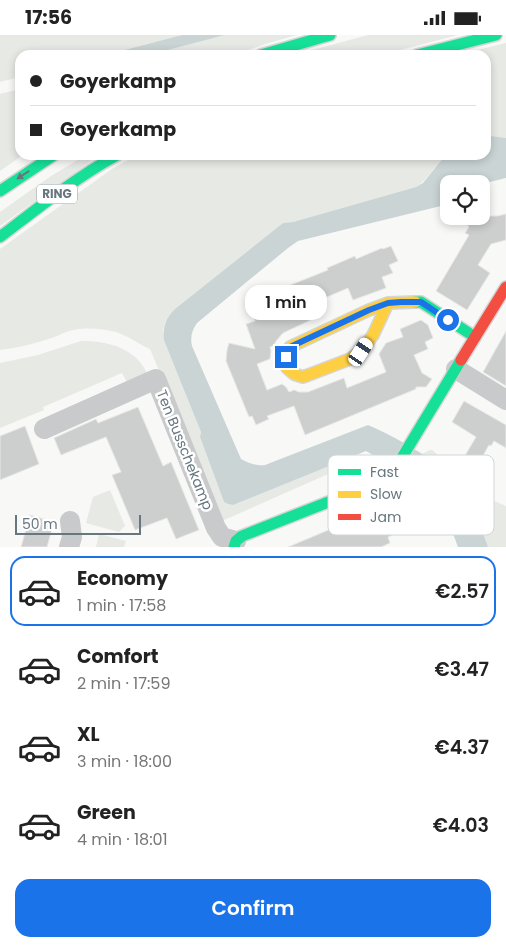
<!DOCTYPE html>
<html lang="en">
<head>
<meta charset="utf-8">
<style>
	body { margin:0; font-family:Poppins,sans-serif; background:#f2f2f2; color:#222; height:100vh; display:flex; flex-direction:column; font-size:19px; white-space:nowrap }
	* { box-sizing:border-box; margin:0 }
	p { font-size:16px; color:#767676 }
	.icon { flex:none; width:28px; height:28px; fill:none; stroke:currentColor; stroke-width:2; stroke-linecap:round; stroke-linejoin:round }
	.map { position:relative; height:512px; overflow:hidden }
	.side { display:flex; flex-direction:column; background:#fff; flex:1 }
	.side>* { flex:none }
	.top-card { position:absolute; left:15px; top:15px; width:476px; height:110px; border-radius:15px; box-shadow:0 2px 8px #0003; display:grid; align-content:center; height:110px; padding:0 15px; background:#fff }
	.buttons { position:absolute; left:440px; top:140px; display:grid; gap:10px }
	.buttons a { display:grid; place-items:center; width:50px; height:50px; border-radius:10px; background:#fff; box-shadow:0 2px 8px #0003; font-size:25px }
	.scale { position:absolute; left:15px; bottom:12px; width:126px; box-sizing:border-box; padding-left:5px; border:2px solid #66777f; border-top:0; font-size:14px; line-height:18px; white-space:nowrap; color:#66777f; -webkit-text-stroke:4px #fff; paint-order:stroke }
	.end { position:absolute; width:22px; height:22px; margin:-11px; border:6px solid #1a73e8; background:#fff; box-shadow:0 0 0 2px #fff }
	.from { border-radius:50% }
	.bubble { position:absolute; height:35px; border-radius:15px; background:#fff; box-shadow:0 2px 8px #0003; font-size:16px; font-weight:600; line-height:35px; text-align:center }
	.car { position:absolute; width:15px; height:30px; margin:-15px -8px; border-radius:6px; box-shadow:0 0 4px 1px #0007; background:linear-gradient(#fff 24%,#345 0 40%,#fff 0 76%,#345 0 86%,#fff 0) }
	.top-card b { display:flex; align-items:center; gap:18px; height:48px; font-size:19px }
	.top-card b+b { border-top:1px solid #e0e0e0 }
	.top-card i { width:12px; height:12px; background:#222 }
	ul { padding:9px 0 0; list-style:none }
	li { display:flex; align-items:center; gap:15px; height:70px; margin:0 10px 8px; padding:0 5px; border:2px solid transparent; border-radius:15px }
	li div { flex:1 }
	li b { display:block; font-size:19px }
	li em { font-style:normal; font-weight:600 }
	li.on { border-color:#1a73e8 }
	li>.icon { width:45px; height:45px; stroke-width:1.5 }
	.action { display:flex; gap:10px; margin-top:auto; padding:10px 15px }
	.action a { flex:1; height:58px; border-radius:15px; background:#1a73e8; color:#fff; font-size:20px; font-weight:600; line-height:58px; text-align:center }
	.status { display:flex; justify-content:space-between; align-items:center; height:35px; padding:0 25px; background:#fff; direction:ltr }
	.status svg { height:14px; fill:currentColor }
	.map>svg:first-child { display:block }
	.green { fill:#e7e9e5 }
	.water { fill:#cad4d5 }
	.building { fill:#cdcfcf; stroke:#e8e8e6 }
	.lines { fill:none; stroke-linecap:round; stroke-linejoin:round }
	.fast-casing { stroke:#d4d5d5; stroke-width:14 }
	.slow-casing { stroke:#d4d5d5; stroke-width:14 }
	.jam-casing { stroke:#d4d5d5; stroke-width:14 }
	.street { stroke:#c9cacb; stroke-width:20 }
	.fast { stroke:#16e098; stroke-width:11 }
	.slow { stroke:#ffcf43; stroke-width:11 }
	.jam { stroke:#f24e42; stroke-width:11 }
	.oneway { fill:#66777f }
	.route { stroke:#1a73e8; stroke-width:6 }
	.labels { text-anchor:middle; stroke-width:5; stroke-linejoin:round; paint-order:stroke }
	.shield { fill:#fff; stroke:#94a0a5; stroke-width:1 }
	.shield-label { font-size:12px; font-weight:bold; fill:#66777f }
	.street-label { font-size:14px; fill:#66777f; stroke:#fff }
	.key { fill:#fff; stroke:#d1d6d9; stroke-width:1 }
	.key-label { font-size:14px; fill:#66777f }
</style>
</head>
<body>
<div class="status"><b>17:56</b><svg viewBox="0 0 49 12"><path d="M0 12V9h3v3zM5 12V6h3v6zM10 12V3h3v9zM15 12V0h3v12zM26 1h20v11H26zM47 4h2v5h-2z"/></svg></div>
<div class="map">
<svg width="506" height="512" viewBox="0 0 506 512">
	<rect width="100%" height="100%" fill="#f8f8f7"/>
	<g class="green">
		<polygon points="0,0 182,0 105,20 20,20 20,42 0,47"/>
		<polygon points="225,0 297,0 265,9 234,20 149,20"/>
		<polygon points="368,0 458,0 381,20 294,20"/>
		<polygon points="506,8 506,103 491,101 486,101 486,20 458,20"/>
		<polygon points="20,54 20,120 23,120 0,136 0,59"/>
		<polygon points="86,120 99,120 0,191 0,177 51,141"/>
		<path d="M137,120h311c-13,8 -19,24 -32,32l-123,35 -10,1 -108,86 -10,13 -2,9 38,101 -1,5 24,65 9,3 109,-45 2,7 -122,54 -72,-172c-12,-5 -21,-13 -34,-17 -14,-3 -28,-5 -42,-2 -8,1 -14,5 -22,8 -16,5 -34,10 -52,12v-101l112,-80z"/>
		<path d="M81,306c28,0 55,7 67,34l-20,9 -6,-11 -79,34 1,3 -44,18v-65l38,-8z"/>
		<polygon points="430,415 432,415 458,436 481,458 489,464 506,471 506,512 488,512 485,503 467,463 451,438 422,419"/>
		<polygon points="110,455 125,491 119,497 86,488 93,462"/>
		<polygon points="99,499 126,506 124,512 96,512"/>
	</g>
	<g class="water">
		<polygon points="182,0 225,0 149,20 105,20"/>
		<path d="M486,101h5l15,2v40l-20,5 -5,4v-3h-32v20l-151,37 -10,7 -91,75c-5,7 -7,14 -5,23l49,113c7,4 15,7 24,6l103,-40c24,10 47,24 68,38 5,3 12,7 16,11 14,19 29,51 36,73h-30l-20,-54 -72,-42 -133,54 -5,-1 -4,-2 -24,-65 1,-5 -37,-92c-1,-15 1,-20 11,-31l108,-86 10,-1 123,-35 7,-4 20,-25 5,-3h38z"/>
	</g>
	<g class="building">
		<polygon points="506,179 506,205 491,209 478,230 490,238 467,275 436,256 469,200 465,198 469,192 461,181 497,181"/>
		<polygon points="391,211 398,226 389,230 393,238 382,242 386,253 353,265 348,253 320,265 321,267 310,271 315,283 283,298 276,306 274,310 270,312 271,316 270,324 257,329 267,355 282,349 286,352 289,357 294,355 299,357 308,357 344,343 347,353 386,337 379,319 386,308 403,302 400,294 421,285 428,290 433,303 425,307 428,314 414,320 422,338 432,344 426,352 416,352 416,354 305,400 294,371 267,381 269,384 256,390 252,381 249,382 226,326 227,315 229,308 255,314 246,289 255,286 249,272 285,257 283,253 328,235 327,233 355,221 356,224 382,213 383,214"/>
		<polygon points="506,296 506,351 483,337"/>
		<polygon points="464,366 506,390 506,413 494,406 491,411 489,410 474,437 460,429 476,402 452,387"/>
		<polygon points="138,372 163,431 171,427 199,495 176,504 167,483 135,495 112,440 121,437 106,402 61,420 54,403 96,384 98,388"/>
		<polygon points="25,391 39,429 0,445 0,401"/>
		<polygon points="415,459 417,467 425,464 433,483 388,502 390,508 381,512 288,512 357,483 359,489 387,477 385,472"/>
		<polygon points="30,480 54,487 47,512 21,512"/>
	</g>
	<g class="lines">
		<defs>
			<g id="fast">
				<polyline points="261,20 330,0"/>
				<polyline points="417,20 496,0"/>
				<polyline points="0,156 54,120"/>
				<path d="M0,202c38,-29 75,-59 117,-82"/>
				<polyline points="415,267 421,267 475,302"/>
				<polyline points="234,512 236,506 242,501 374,449 392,439 461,325"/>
			</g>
			<polyline id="slow" points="388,268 373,300 361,317 350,324 303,342 294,339 287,333 286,322 290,312 369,275 388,268 415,267"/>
			<polyline id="jam" points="461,325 506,252"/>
		</defs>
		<use href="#fast" class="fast-casing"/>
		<use href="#slow" class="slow-casing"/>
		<use href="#jam" class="jam-casing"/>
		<g class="street">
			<polyline points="456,334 506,365"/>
			<polyline points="44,394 156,344 216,493 222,502 236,506"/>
			<polyline points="69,512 72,502 70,486"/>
		</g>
		<use href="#fast" class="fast"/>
		<use href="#slow" class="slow"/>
		<use href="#jam" class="jam"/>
	</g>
	<defs><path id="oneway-solid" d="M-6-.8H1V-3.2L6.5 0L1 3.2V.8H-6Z" transform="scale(1.25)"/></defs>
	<use class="oneway" href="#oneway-solid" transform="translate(23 140) rotate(147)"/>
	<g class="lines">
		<polyline class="route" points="286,322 290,312 369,275 388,268 401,267 421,267 448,285"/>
	</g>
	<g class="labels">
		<rect class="shield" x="37" y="149.5" width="40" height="19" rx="4"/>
		<g class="shield-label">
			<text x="57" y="163">RING</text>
		</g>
		<g class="street-label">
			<text transform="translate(185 415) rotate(68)" y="5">Ten Busschekamp</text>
		</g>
	</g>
	<rect x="328" y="420" width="166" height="80" rx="8" class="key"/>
	<rect x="338" y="434" width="23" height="6" fill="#16e098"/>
	<rect x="338" y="456" width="23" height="7" fill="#ffcf43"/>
	<rect x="338" y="479" width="23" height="6" fill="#f24e42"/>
	<g class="key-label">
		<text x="370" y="442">Fast</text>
		<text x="370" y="464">Slow</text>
		<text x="370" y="487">Jam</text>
	</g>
</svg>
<div class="buttons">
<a><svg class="icon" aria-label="locate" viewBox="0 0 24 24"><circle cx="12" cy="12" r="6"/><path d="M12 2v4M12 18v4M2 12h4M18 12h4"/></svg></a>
</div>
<div class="scale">50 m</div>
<i class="end from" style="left:448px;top:285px"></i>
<i class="end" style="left:286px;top:322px"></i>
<div class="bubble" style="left:245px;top:250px;width:82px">1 min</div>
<i class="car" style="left:361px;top:317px;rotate:34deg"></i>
<div class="top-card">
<b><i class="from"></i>Goyerkamp</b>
<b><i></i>Goyerkamp</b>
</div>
</div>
<section class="side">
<ul>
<li class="on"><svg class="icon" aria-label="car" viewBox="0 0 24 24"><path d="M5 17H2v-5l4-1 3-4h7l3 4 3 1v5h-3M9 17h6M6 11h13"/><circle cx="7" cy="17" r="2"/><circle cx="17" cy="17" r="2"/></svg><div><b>Economy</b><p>1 min · 17:58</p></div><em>€2.57</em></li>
<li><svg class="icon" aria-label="car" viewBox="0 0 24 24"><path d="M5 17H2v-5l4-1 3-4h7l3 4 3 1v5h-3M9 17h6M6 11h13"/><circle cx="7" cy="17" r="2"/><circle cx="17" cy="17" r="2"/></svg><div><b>Comfort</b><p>2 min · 17:59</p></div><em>€3.47</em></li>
<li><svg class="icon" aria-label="car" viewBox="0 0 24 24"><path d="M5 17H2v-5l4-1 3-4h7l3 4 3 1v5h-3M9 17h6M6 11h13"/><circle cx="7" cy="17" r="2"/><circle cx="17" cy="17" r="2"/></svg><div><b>XL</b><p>3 min · 18:00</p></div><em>€4.37</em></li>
<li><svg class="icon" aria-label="car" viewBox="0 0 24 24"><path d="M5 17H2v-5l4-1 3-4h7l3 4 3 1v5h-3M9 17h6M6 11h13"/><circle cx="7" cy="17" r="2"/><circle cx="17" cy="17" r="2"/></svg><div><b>Green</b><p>4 min · 18:01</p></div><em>€4.03</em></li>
</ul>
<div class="action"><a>Confirm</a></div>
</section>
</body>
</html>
